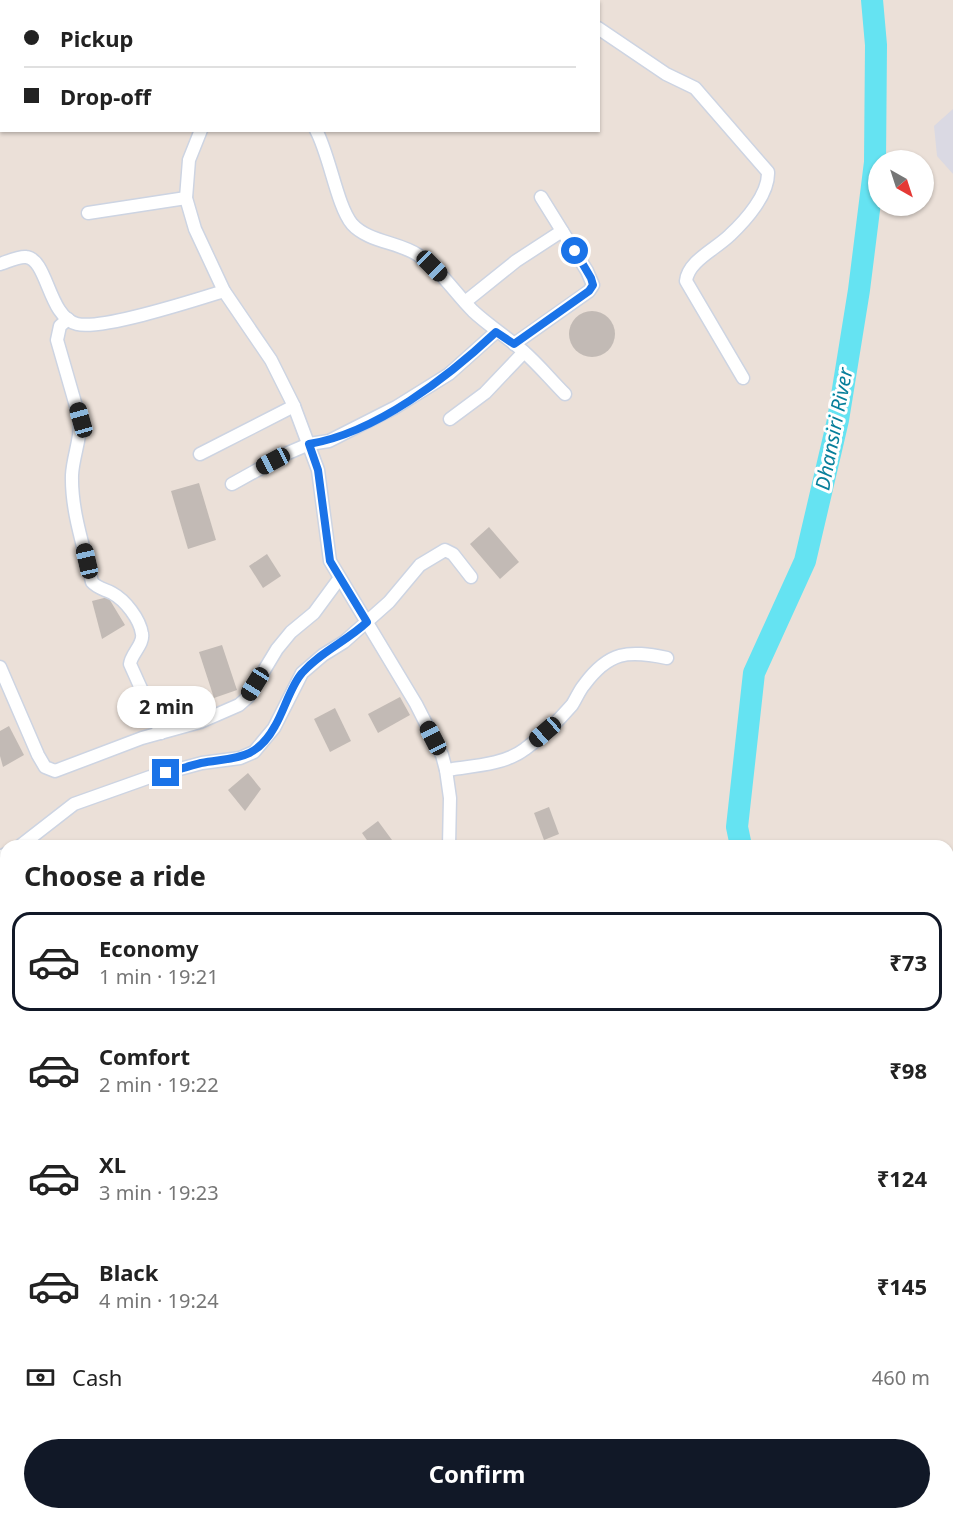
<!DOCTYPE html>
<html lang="en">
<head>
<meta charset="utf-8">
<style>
	body { margin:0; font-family:"Noto Sans",sans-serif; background:#f2f2f2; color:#222; height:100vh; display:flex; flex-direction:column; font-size:22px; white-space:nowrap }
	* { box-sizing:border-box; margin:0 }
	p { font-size:20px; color:#767676 }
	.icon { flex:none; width:33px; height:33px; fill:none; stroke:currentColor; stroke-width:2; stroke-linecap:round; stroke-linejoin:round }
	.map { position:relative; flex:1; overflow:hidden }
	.panel { position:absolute; left:0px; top:840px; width:954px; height:680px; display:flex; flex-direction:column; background:#fff; border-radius:18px 18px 0 0; box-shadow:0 2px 4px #0004 }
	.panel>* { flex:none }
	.hud { position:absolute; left:0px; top:0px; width:600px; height:132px; box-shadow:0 2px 4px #0004; display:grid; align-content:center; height:132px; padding:0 24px; background:#fff }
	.needle { width:39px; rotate:141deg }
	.fabs { position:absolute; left:868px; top:150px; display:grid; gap:12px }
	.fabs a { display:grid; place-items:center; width:66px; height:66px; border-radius:50%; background:#fff; box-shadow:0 2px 4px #0004; font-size:30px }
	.end { position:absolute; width:27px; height:27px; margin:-14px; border:8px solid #1a73e8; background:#fff; box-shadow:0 0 0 3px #fff }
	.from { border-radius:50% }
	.bubble { position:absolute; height:42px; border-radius:21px; background:#fff; box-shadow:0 2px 4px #0004; font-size:20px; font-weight:700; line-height:42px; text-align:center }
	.car { position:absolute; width:18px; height:36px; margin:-18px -9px; border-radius:8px; box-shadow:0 0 4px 2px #0007; background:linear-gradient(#222 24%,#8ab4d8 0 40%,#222 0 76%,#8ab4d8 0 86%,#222 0) }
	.hud b { display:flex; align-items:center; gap:21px; height:57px; font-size:22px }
	.hud b+b { border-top:2px solid #e0e0e0 }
	.hud i { width:15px; height:15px; background:#222 }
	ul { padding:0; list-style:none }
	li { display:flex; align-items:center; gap:18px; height:99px; margin:0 12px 9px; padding:0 12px; border:3px solid transparent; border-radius:18px }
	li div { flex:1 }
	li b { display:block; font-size:22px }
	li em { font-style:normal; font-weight:700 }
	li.on { border-color:#111827 }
	li>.icon { width:54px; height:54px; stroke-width:1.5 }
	h2 { padding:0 24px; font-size:27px; line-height:72px }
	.pay { display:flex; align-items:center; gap:15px; height:66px; padding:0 24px; font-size:22px }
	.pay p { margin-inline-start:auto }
	.button { display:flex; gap:12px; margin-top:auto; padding:12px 24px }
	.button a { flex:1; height:69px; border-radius:36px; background:#111827; color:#fff; font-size:24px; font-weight:700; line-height:69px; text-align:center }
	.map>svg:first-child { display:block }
	.industrial { fill:#dad9e3 }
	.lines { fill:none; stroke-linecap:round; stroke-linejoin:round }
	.river { stroke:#65e3f2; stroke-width:22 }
	.building { fill:#c2bab5 }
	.minor-casing { stroke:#cdd4e2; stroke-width:15 }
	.minor { stroke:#fff; stroke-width:12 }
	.route { stroke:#1a73e8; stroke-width:8 }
	.labels { text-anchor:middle; stroke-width:6; stroke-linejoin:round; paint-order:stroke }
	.water-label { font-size:20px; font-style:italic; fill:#087f9b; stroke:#fff }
</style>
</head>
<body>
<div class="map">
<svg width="953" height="1519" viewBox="0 0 953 1519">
	<rect width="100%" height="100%" fill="#ebe0d8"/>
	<polygon class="industrial" points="953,109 953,174 937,156 934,126"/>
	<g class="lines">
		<g class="river">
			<polyline points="741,846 737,827 754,673 805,561 838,420 859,290 875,162 876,45 872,0"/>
			<polyline points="948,1097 953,1099"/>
		</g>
	</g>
	<g class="building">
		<circle cx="592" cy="334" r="23"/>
		<polygon points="199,483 216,540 188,549 171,491"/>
		<polygon points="489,527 519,562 500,579 470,544"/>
		<polygon points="267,554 281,576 263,588 249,566"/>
		<polygon points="108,597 125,625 102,639 92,601"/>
		<polygon points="222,645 237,690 214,698 199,652"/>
		<polygon points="400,697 410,715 378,733 368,714"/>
		<polygon points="335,708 351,741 330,752 314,719"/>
		<polygon points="9,726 24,755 3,767 0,756 0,731"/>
		<polygon points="248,773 261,789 245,811 228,790"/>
		<polygon points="549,807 559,834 544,840 534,813"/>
		<polygon points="378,821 392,840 383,846 371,846 362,833"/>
		<polygon points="6,891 6,931 0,933 0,893"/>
	</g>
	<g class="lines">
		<defs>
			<g id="minor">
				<polyline points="426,0 427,2"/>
				<polyline points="278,2 278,0"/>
				<polyline points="568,2 570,0"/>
				<path d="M598,28l68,46 29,14 73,84c1,22 -22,48 -38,63 -14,14 -42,26 -44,46l57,97"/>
				<polyline points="201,130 189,160 186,198 195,229 224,291 271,360 294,406 318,470 330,561 416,704 442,755 446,770 450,798 449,846"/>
				<path d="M316,130c14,26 21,76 36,94 16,18 47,18 66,31 23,15 36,37 55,56 16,15 34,26 50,40 15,13 28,29 42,43"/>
				<polyline points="88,213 186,198"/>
				<path d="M0,264c7,-2 19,-8 26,-7 22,2 22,60 51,67 26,6 118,-24 147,-33"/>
				<polyline points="465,302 516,261 562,231"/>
				<path d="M68,319l-8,7 -3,14 23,80c1,19 -7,36 -8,55 -1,36 12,72 20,107 5,6 12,7 20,11 13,7 28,26 30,41 2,10 -11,20 -12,30l31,69"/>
				<polyline points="514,344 589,291 593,285 587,271 541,197"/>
				<polyline points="450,419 485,393 524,352"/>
				<polyline points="200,454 294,406"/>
				<polyline points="232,484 288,453 309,444 329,441 396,407 449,374 496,332"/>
				<polyline points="0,667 38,755 45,767 55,771 142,738 200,722 239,705 248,697 277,649 291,632 314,613 339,579"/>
				<path d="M446,770c26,-4 58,-5 79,-21 17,-12 34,-29 47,-44 4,-6 7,-14 12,-20 25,-34 44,-35 83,-27"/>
				<polyline points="20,846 74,804 150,777 202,763 240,758 254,752 274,728 302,673 323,655 344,642 389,602 420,565 445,550 453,554 471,577"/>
				<polyline points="0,857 6,854"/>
				<polyline points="948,1197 953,1199"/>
				<polyline points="0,1295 6,1293"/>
				<polyline points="0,1409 6,1426"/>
				<polyline points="36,1514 38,1519"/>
				<polyline points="631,1514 636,1519"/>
				<polyline points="926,1514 931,1519"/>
				<polyline points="605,1519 609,1514"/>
			</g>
		</defs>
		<use href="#minor" class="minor-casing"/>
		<use href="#minor" class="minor"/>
	</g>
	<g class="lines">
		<path class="route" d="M166,773c11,-3 23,-7 35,-10 34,-6 55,-2 74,-37 9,-15 16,-41 27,-53 18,-21 45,-32 65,-51l-37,-61 -12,-91 -9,-26c67,-11 139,-67 187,-112l18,12 75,-53 4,-6 -2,-7 -16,-27"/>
	</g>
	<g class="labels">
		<g class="water-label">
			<text transform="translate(834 429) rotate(-79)" y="7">Dhansiri River</text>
		</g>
	</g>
</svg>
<div class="fabs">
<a><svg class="needle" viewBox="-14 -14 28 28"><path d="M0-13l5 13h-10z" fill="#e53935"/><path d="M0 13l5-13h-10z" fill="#767676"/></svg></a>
</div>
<i class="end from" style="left:575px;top:251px"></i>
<i class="end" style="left:166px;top:773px"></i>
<div class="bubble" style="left:117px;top:686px;width:99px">2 min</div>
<i class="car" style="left:432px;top:266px;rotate:135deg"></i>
<i class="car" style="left:81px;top:420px;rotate:344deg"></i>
<i class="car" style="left:273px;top:461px;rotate:242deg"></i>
<i class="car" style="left:87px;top:561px;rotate:347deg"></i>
<i class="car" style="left:255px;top:684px;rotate:212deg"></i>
<i class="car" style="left:545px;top:732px;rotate:229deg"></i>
<i class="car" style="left:433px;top:738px;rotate:333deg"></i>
<div class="hud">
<b><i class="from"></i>Pickup</b>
<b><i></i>Drop-off</b>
</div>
<section class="panel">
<h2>Choose a ride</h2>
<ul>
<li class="on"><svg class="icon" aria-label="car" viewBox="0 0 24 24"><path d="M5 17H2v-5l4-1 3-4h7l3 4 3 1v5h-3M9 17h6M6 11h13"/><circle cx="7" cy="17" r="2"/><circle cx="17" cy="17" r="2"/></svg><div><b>Economy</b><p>1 min · 19:21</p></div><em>₹73</em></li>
<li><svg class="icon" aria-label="car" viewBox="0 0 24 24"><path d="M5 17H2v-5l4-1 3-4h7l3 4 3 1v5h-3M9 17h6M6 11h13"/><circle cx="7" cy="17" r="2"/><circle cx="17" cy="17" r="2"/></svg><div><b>Comfort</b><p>2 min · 19:22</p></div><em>₹98</em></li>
<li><svg class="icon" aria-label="car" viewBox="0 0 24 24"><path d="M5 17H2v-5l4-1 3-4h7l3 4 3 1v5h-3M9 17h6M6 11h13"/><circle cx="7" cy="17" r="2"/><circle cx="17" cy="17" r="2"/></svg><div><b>XL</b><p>3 min · 19:23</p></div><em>₹124</em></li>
<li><svg class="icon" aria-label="car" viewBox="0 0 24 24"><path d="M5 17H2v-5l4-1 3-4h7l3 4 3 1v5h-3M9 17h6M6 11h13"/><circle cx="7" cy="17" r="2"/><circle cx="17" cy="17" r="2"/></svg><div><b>Black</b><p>4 min · 19:24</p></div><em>₹145</em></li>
</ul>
<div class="pay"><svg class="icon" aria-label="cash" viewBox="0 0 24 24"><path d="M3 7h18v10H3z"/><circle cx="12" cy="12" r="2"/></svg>Cash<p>460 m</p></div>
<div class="button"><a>Confirm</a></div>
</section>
</div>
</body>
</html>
